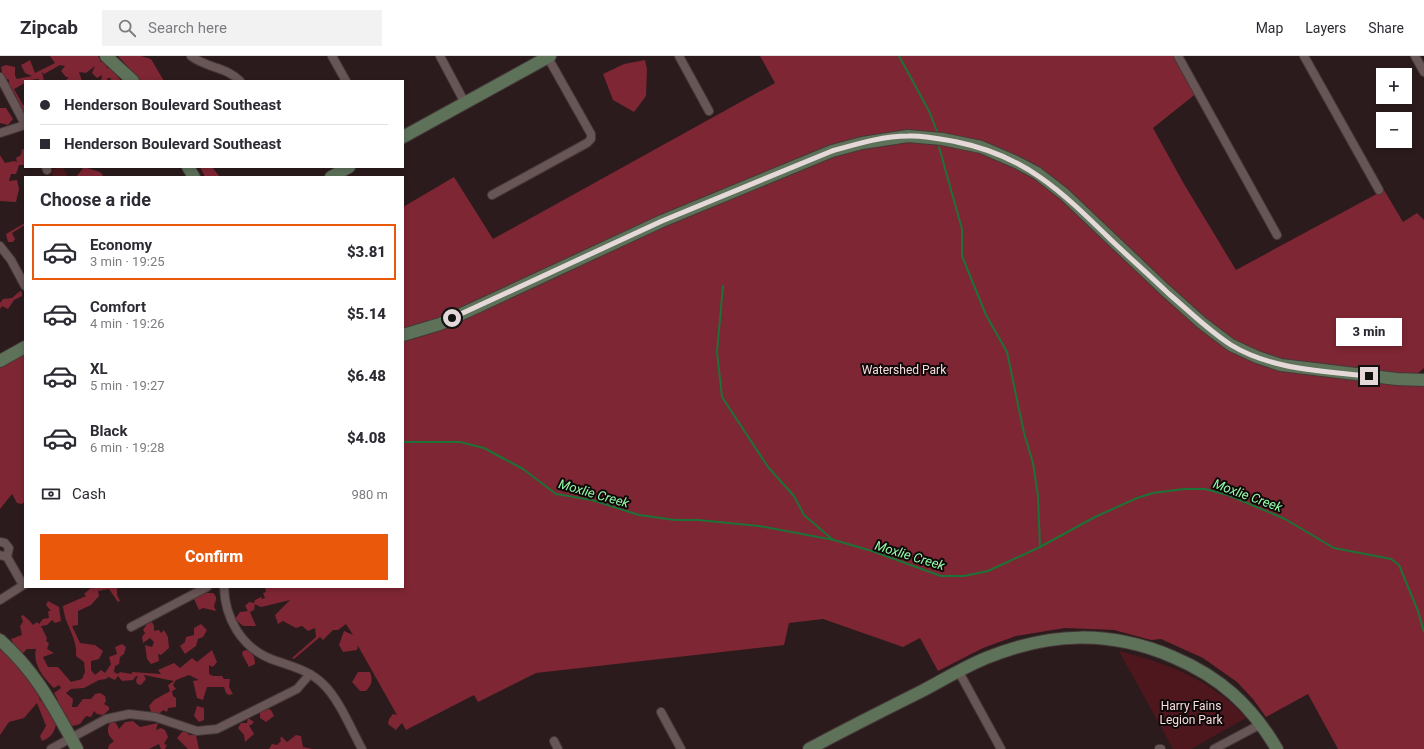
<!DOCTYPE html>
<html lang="en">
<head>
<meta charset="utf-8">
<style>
	body { margin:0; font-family:Roboto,sans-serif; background:#f2f2f3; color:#2b2b33; height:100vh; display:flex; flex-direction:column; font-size:15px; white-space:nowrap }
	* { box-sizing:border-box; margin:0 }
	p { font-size:13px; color:#7c7c81 }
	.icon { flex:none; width:22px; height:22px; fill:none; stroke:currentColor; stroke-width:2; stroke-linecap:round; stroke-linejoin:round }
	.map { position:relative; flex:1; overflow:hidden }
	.side { position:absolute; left:24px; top:120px; width:380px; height:412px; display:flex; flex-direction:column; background:#fff; border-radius:0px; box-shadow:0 2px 6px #0003 }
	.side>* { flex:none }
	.banner { position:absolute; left:24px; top:24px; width:380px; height:88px; border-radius:0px; box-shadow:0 2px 6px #0003; display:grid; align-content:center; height:88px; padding:0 16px; background:#fff }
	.controls { position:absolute; left:1376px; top:12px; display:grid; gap:8px }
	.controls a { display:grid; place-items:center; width:36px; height:36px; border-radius:0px; background:#fff; box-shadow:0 2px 6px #0003; font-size:20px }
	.end { position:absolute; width:18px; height:18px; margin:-9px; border:5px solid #e4d8d8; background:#111; box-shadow:0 0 0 2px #111 }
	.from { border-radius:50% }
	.bubble { position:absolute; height:28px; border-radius:0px; background:#fff; box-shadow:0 2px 6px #0003; font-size:13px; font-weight:800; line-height:28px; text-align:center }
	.banner b { display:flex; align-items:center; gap:14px; height:38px; font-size:15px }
	.banner b+b { border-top:1px solid #e1e1e2 }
	.banner i { width:10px; height:10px; background:#2b2b33 }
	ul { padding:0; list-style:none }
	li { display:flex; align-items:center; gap:12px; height:56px; margin:0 8px 6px; padding:0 8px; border:2px solid transparent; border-radius:0px }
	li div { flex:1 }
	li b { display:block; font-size:15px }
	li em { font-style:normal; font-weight:800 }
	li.on { border-color:#ea580c }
	li>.icon { width:36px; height:36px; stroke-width:1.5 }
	h2 { padding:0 16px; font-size:18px; line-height:48px }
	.pay { display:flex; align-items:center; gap:10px; height:44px; padding:0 16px; font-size:15px }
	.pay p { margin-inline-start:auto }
	.action { display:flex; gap:8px; margin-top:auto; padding:8px 16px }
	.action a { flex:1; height:46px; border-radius:0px; background:#ea580c; color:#fff; font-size:16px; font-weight:800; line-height:46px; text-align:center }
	header { display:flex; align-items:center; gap:24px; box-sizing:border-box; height:56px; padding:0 20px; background:#fff; border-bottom:1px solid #e1e1e2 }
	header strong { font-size:19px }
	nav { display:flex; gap:22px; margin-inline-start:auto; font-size:14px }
	.search { width:280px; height:36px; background:#f2f2f3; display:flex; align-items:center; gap:10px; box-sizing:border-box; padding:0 14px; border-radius:0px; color:#7c7c81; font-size:15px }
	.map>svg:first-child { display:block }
	.green { fill:#4e171e }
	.forest { fill:#7e2633 }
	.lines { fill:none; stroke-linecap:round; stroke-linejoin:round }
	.stream { stroke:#1d7238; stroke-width:2 }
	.street-casing { stroke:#453838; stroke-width:10 }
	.secondary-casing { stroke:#453838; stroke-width:14 }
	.street { stroke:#685555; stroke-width:8 }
	.secondary { stroke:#5e725a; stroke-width:12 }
	.route { stroke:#e4d8d8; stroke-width:5 }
	.labels { text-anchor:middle; stroke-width:4; stroke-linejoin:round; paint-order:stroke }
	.park-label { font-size:12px; fill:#f7dcdd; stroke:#0f0808 }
	.water-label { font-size:13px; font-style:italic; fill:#92fba8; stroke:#0f0808 }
</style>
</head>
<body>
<header>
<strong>Zipcab</strong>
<div class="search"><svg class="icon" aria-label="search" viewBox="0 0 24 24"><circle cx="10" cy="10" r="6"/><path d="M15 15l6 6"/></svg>Search here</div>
<nav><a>Map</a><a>Layers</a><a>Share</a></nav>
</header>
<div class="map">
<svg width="1424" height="693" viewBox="0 0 1424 693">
	<rect width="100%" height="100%" fill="#2b1b1c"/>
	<g class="green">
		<polygon points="58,111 63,111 68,121 54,121 51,115"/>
		<path d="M1119,595c48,12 93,29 127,67l-55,31h-18z"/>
	</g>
	<g class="forest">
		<polygon points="50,0 98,0 101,6 105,6 107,12 111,12 121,25 110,25 111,22 108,22 106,25 101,25 102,19 97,22 92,17 95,10 86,17 79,16 82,25 65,25 69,21 66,21 61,15 65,10 60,9 44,18 42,16 44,25 37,23 25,25 25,27 14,33 23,49 25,49 25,57 21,55 22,52 11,31 8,30 9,24 3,21 1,11 6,9 15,11 15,20 17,23 32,20 25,17 21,9 30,4 35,17 55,7"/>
		<polygon points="118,0 141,0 151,3 164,25 141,25"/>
		<polygon points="760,0 1178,0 1198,36 1153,72 1184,128 1236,214 1384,134 1403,166 1417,157 1424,164 1424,312 1410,324 1424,329 1424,693 1338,693 1308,638 1266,661 1253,643 1237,626 1203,602 1161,583 1151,584 1114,574 1065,572 1016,580 983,592 938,615 920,582 903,591 823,563 789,567 784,589 536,617 478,646 474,639 406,674 402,667 396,674 388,668 389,663 393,658 397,659 358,590 357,594 343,596 339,589 344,575 353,579 346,568 338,574 333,574 323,584 320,581 294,603 292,602 316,581 315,572 308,575 302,570 296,572 283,565 278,568 275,559 290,544 261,551 255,548 254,554 250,556 256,570 243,570 235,563 240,556 248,555 245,550 249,546 254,547 255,544 261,541 262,543 265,542 263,537 266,536 265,531 403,531 403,151 454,121 493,183 775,27"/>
		<polygon points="645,4 647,13 646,40 634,56 613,44 603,18 624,8"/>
		<polygon points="0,52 6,52 13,63 8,69 0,67"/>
		<polygon points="0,90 0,99 5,107 14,105 17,106 16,102 21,99 22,93 25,94 25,109 19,109 16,118 11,118 9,125 17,124 19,133 16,146 0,145"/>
		<polygon points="84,111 100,116 103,119 101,121 76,121"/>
		<polygon points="200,111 212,111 220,121 205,121"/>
		<polygon points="25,167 25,169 12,177 15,183 13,186 8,186 6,178"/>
		<polygon points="20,235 22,236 22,240 14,244 8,253 2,250 0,253 0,247 3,243 12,242"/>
		<polygon points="24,298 25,445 22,448 17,447 12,438 0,453 0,311"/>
		<path d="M92,531h28l-3,2v6l3,6 -2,1 -9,-13 -11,2 1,5 -8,9 -13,6v14l-6,1 8,17 15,2 8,6 -4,8 -8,2v9l4,5 6,-5 4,3 6,-9 -2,-7 8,-3 -2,-7 7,-3 4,3 -2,7 -4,3 -1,7 -4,2 -1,6 4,2 2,-2 12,2v-2l29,2 -3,-4 16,-7 6,5 12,-10 5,4 15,-12 5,12 -4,5 -4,-2v9l4,2h9l2,3h6l-1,8 4,7 -4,1 -3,-2 -2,-6h-17l-4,13 -6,-2 -4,-17 6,-1 -10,-5 -13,5 -3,5 3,4 -4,2 1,5 3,2v9l-8,1 -1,4 -4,-2 -5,5 -10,-1 3,-3 -2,-5 5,-6 16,-9 -2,-6 6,-4 -30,-6 2,4 -5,6 -4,-1 -1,-4 2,-4h-2l-3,4 -11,1 -4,-5 -3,4 -7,-3 -2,2 -7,1 -15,8 -13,1 -5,4 7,6 -1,8h5l6,-8h8l4,-5 5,-1 5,3 1,5 -2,3 5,3v3l-6,5 -6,-1 -3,-3 -3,6 -5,-1 -6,8 -7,2 -6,-3v-7l-7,-3 -5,-11 3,-2 -4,-7 7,-5 -2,-3 -5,3c-10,-9 -22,-25 -18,-39h-9l-5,5 21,38 -4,7 7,6 4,10 7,2c-1,11 -3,20 -15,24l-2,-5 6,-10 -9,-23 -13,15 -15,4 -9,13v-103l17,18 -6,-11 11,-4 -2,-9 3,-4 -2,-6 2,-1 6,5 4,5 4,-3 2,2 4,-5 6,-1 -1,-7h3l-5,-6 2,-4 11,6 2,14 -6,2 -3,-3 -5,5 -6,1 6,12 -1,3 3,2 -2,6 7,4 -11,4 5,10h10l13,15 11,-3 3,-7 -1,-10 -8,-6c2,-18 -12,-32 -13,-50l23,-10 -2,-2z"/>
		<path d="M202,537h11c5,4 3,7 1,13l2,5 -13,-3 -4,2 -5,-11z"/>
		<polygon points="152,566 154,570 154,575 159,574 161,577 164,574 168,581 169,592 161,599 158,598 159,605 151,608 147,603 145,589 152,591 154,586 150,582 143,587 142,581 145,577 143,574 147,568"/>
		<polygon points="201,568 207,574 203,581 198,583 196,590 185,598 180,590 185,586 186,581 194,579 194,572"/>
		<path d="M247,594c6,3 8,7 8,14l-6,3 -7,-13 1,-3z"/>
		<path d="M358,616h12c3,9 2,12 -4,19h-6l-8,-9z"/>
		<polygon points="197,650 204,652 204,664 199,666 194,660"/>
		<polygon points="265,652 271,654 274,660 266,666 260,662 260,654"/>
		<polygon points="248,662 254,666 251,669 249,669 254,678 245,686 244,679 238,672 241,667 247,667"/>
		<path d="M111,665l5,2 3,6 6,-7 8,-1 7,6 18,-4 -2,7 5,-2 4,2 3,7 -4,7 3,1 -2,4h-4l-2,-5 -10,5h-41l1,-4 5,-4c-7,-6 -8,-12 -3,-20z"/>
		<polygon points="186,675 189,679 196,679 199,693 188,693 177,682 182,676"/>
		<polygon points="296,679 301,680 303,691 313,693 269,693 272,688 277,689 281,685 280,682 282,681 287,686"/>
	</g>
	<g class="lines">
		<g class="stream">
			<polyline points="899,0 929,55 937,75"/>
			<polyline points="939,91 962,173 962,200 986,259 1007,296 1024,377 1033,407 1038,440 1040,491"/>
			<polyline points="723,230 717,296 722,341 768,411 794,440 804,459 832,483"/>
			<polyline points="403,386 460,386 484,392 523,413 556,438 592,444 639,459 675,464 698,464 759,470 834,484 872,495 941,520 964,520 988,515 1040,491 1095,461 1137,442 1153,437 1184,433 1205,433 1228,439 1285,463 1334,492 1391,503 1399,509 1418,555 1424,576"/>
		</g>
		<defs>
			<g id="street">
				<path d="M191,0c15,12 36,11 49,25"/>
				<polyline points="332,0 346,25"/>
				<polyline points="440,0 465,47"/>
				<polyline points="679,0 709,55"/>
				<polyline points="1178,0 1277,179"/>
				<polyline points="1304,0 1379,134"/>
				<polyline points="1415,0 1424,16"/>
				<polyline points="0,21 25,68"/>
				<polyline points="0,77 25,69"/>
				<polyline points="46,111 47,114"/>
				<polyline points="492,139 587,87 591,83 591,78 547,0"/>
				<polyline points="0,190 11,204 25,230"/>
				<polyline points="0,486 5,487 9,492 7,501 0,499"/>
				<polyline points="7,501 23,529"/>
				<path d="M224,531c1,31 17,60 47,72 19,7 38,11 52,25 16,15 28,45 39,65"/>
				<polyline points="0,544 25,528"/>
				<polyline points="131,571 207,531"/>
				<polyline points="959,616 1001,693"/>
				<polyline points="661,656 681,693"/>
				<polyline points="554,685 558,693"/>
				<polyline points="51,693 106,663 129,658 155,661 197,675 217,673 297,633 310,618"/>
				<polyline points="1159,693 1161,693"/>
				<polyline points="1214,693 1261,668"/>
			</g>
			<g id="secondary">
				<polyline points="106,0 133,25"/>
				<polyline points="403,81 550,0"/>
				<polyline points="188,111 194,121"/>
				<polyline points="331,121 349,111"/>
				<polyline points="403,279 440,268 662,165 832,95 862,87 908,80 942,83 981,91 1016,106 1037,117 1064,138 1164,233 1202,267 1231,289 1257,301 1281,309 1397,323 1424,324"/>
				<polyline points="0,305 25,291"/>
				<path d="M0,584c37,33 53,66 77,109"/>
				<path d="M809,693c37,-20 75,-39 113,-58 21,-11 42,-24 64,-33 64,-26 124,-28 187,-1 47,20 78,48 104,92"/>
			</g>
		</defs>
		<use href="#street" class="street-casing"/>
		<use href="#secondary" class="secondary-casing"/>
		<use href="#street" class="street"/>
		<use href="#secondary" class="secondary"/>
	</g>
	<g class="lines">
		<path class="route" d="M452,262l210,-97 170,-70c25,-7 51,-15 76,-15 16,-1 33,3 49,6 69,14 105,50 153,97 20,19 40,37 59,55 20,17 40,37 62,51 41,25 92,26 138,31"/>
	</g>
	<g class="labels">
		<g class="park-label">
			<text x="904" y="318">Watershed Park</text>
			<text x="1191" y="654">Harry Fains<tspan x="1191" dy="14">Legion Park</tspan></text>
		</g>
		<g class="water-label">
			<text transform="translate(594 437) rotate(16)" y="5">Moxlie Creek</text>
			<text transform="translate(1248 439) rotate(20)" y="5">Moxlie Creek</text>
			<text transform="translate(910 499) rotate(17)" y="5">Moxlie Creek</text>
		</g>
	</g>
</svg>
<div class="controls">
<a>+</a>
<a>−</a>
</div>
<i class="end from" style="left:452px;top:262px"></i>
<i class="end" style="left:1369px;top:320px"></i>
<div class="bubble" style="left:1336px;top:262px;width:66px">3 min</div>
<div class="banner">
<b><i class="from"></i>Henderson Boulevard Southeast</b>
<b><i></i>Henderson Boulevard Southeast</b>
</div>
<section class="side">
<h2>Choose a ride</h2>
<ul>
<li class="on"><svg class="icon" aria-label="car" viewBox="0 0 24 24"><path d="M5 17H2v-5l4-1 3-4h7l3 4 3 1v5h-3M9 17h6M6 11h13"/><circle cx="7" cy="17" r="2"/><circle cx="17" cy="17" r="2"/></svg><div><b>Economy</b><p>3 min · 19:25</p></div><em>$3.81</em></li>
<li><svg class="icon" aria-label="car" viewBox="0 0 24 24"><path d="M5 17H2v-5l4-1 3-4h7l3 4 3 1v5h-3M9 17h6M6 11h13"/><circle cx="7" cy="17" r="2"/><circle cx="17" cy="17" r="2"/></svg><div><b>Comfort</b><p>4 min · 19:26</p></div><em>$5.14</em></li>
<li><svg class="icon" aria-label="car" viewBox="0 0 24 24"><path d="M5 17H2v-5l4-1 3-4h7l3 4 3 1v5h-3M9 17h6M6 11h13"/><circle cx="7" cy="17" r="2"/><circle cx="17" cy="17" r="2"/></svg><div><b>XL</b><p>5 min · 19:27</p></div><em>$6.48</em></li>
<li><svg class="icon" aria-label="car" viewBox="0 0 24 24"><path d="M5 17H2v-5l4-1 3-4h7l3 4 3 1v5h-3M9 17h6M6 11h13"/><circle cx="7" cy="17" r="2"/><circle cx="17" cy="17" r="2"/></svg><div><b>Black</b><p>6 min · 19:28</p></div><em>$4.08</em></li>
</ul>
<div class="pay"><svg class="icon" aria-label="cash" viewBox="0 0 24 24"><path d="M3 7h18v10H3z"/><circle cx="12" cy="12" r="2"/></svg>Cash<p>980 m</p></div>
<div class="action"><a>Confirm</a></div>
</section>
</div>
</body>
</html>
